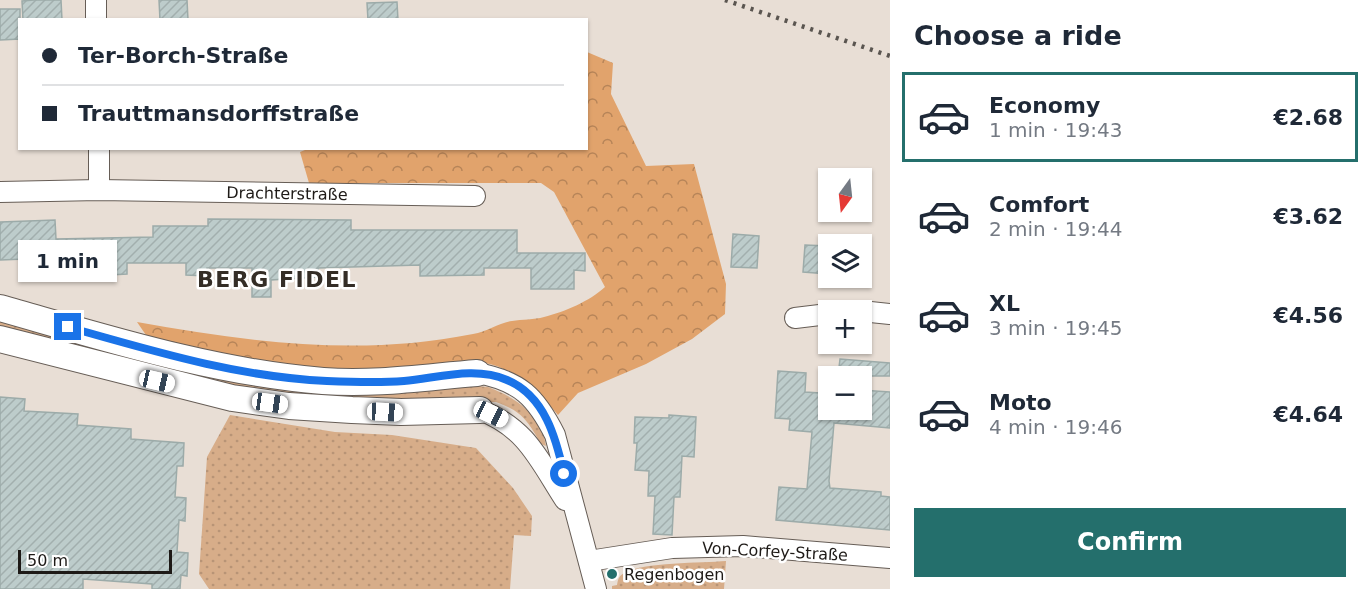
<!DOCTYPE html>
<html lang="en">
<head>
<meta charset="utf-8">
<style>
	body { margin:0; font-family:"DejaVu Sans",sans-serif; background:#f6f6f7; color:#1f2937; height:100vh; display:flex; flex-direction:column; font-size:22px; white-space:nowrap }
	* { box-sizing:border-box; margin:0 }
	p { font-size:20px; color:#747a83 }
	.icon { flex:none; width:33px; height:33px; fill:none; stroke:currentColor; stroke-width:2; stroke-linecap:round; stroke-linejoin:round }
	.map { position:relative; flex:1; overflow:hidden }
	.drawer { display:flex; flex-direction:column; background:#fff; width:480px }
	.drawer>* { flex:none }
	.hud { position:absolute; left:18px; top:18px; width:570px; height:132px; border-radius:0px; box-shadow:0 2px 4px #0004; display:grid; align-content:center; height:132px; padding:0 24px; background:#fff }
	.needle { width:39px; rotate:195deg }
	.buttons { position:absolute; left:818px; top:168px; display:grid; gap:12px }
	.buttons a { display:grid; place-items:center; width:54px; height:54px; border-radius:0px; background:#fff; box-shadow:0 2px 4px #0004; font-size:30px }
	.scale { position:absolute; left:18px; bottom:15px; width:154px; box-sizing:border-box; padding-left:6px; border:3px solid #1e1a17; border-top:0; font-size:16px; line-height:21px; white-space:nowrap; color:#1e1a17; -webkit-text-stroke:4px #fff; paint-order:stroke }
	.end { position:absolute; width:27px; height:27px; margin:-14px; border:8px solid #1a73e8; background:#fff; box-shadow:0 0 0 3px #fff }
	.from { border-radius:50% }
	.bubble { position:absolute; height:42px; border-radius:0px; background:#fff; box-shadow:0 2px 4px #0004; font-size:20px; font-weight:700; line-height:42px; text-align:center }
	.car { position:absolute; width:18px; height:36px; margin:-18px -9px; border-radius:8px; box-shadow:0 0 4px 2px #0007; background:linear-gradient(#fff 24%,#345 0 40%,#fff 0 76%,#345 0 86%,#fff 0) }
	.hud b { display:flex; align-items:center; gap:21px; height:57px; font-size:22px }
	.hud b+b { border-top:2px solid #e0e1e3 }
	.hud i { width:15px; height:15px; background:#1f2937 }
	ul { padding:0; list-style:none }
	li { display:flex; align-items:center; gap:18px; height:90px; margin:0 12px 9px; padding:0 12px; border:3px solid transparent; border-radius:0px }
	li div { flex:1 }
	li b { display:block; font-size:22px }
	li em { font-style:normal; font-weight:700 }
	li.active { border-color:#246f6c }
	li>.icon { width:54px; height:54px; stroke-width:1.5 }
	h2 { padding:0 24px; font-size:27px; line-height:72px }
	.action { display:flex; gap:12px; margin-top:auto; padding:12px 24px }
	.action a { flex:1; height:69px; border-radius:0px; background:#246f6c; color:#fff; font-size:24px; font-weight:700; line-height:69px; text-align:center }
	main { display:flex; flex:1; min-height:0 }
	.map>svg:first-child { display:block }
	.grass { fill:url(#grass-dots) }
	.forest { fill:url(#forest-crowns) }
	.building { fill:url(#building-hatch); stroke:#9caba9; stroke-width:1.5 }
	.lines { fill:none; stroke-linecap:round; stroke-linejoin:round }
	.minor-casing { stroke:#665d56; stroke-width:22 }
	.tertiary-casing { stroke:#665d56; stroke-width:28 }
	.minor { stroke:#fff; stroke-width:20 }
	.tertiary { stroke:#fff; stroke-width:26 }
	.rail { stroke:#5a5550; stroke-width:4.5; stroke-dasharray:3 6; stroke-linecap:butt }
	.route { stroke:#1a73e8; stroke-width:8 }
	.poi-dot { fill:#246f6c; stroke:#fff; stroke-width:2 }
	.labels { text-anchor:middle; stroke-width:5; stroke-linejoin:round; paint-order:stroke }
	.street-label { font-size:16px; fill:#1e1a17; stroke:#fff }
	.poi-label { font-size:16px; fill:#1e1a17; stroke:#fff; text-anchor:start }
	.district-label { font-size:22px; font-weight:bold; letter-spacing:1.5px; fill:#342d26; stroke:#fff }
</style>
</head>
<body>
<main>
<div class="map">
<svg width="890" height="589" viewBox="0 0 890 589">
	<defs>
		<pattern id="grass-dots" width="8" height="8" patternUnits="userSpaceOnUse" patternTransform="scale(1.5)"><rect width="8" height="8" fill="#d7ad89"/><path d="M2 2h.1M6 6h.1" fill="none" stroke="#b89476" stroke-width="1.8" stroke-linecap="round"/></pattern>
		<pattern id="forest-crowns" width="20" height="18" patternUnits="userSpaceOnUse" patternTransform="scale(1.5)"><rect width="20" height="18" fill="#e1a36c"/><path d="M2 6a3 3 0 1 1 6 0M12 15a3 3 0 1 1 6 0" fill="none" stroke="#b68458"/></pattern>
		<pattern id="building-hatch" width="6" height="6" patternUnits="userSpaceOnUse" patternTransform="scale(1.5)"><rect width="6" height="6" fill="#bdcccb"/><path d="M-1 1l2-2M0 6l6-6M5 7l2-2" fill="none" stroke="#a2afae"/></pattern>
	</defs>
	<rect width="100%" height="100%" fill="#e8ded5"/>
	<g class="grass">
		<path d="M0,319l122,35 366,33c27,10 54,28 58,59l-5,-2c-13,-23 -19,-33 -45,-42h-81l-149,-9 -72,-15 -194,-50z"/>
		<polygon points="230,415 335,432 392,435 476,448 513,488 532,516 531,536 514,535 510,589 209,589 199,574 207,457"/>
		<path d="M726,561l-2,28h-112v-3l5,-1c1,-6 2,-9 7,-12 19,-11 78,-10 102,-12z"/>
	</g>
	<path class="forest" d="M587,52l26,11 -2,31 35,72 48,-2 32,120 -1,30 -33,25 -46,25 -68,29 -20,22c-19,-23 -42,-46 -73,-52 -27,-5 -52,4 -78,7 -20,2 -43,0 -64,-1 -66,-2 -130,-16 -195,-31l-11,-16c113,20 221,35 336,12 14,-2 26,-11 39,-13 10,-2 22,-1 32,-4 20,-5 46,-16 61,-30l-51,-95 -13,-9h-232l-9,-31 10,-4h276z"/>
	<g class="building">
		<polygon points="34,0 61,0 62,20 23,20 22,1"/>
		<polygon points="159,0 187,0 188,20 160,20"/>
		<polygon points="397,2 398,20 368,20 367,3"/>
		<polygon points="0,9 20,9 20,39 0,40"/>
		<polygon points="208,219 351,220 351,230 517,230 517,253 585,253 585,271 574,270 574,289 531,289 531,268 484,268 484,275 420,276 420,265 318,268 318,277 271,280 271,297 252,297 252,268 207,268 207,276 186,275 186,263 127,263 127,274 75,277 75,257 0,260 0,222 55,220 56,239 153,237 153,226 208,226"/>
		<polygon points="733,234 759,236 757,268 731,267"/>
		<polygon points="805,245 828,246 828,274 803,272"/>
		<polygon points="840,359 890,363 890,376 838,376"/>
		<polygon points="778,371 806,373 805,392 820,393 819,410 861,410 861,390 890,392 890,428 834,423 829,481 830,488 881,492 881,496 890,497 890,530 776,520 779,487 807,489 812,432 789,430 790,419 775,418"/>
		<polygon points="0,397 25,399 24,411 78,414 77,425 131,429 131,439 184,443 183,466 177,466 175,497 186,498 185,521 179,520 177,552 188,553 187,576 181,575 180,589 152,589 152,584 83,579 83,589 0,589"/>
		<polygon points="669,415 696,417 694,457 682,456 680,497 674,497 672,535 653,534 655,496 648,496 649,471 635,470 637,443 634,443 635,417 669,418"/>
	</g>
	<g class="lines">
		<defs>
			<g id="minor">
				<polyline points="96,0 96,20"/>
				<polyline points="99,148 99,190"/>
				<polyline points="0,192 99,190 475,196"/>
				<polyline points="861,311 890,314"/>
				<polyline points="795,318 828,314"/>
				<path d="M477,373c43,8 59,24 78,62l41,154"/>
				<path d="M480,410c47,18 59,50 85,90"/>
				<polyline points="589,561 672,548 743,546 890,558"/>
			</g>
			<g id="tertiary">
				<path d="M0,308c106,30 212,64 323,73 52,4 103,-4 154,-8"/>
				<polyline points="0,339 232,398 289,406 352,410 401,412 480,410"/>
			</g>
		</defs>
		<use href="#minor" class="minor-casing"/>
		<use href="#tertiary" class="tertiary-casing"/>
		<use href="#minor" class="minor"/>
		<use href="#tertiary" class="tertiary"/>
		<polyline class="rail" points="725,0 890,56"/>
	</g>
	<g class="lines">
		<path class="route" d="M68,327c85,24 170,50 259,54 25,1 51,2 77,0 34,-3 71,-15 103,-1 38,16 49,58 57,94"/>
	</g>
	<circle class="poi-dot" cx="612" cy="574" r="6"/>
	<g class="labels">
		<g class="street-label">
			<text transform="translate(287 193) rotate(1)" y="6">Drachterstraße</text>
			<text transform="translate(775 551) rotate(3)" y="6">Von-Corfey-Straße</text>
		</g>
		<g class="poi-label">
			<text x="624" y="580">Regenbogen</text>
		</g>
		<g class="district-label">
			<text x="277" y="287">BERG FIDEL</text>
		</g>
	</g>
</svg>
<div class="buttons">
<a><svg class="needle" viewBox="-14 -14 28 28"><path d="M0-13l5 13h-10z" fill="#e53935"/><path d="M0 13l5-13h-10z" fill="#747a83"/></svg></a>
<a><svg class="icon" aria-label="layers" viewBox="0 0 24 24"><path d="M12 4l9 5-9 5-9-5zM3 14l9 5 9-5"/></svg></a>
<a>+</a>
<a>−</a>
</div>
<div class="scale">50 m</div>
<i class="end from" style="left:564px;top:474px"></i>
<i class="end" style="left:68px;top:327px"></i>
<div class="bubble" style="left:18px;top:240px;width:99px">1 min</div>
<i class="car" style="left:157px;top:381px;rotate:103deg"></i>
<i class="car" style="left:270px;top:403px;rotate:98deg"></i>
<i class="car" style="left:385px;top:412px;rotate:93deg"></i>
<i class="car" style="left:491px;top:414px;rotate:115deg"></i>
<div class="hud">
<b><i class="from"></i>Ter-Borch-Straße</b>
<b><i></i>Trauttmansdorffstraße</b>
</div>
</div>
<section class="drawer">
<h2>Choose a ride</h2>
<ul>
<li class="active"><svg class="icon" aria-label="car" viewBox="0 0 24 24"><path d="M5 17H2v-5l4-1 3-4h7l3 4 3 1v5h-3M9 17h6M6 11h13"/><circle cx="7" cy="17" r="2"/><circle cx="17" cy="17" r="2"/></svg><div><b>Economy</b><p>1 min · 19:43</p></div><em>€2.68</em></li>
<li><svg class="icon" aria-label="car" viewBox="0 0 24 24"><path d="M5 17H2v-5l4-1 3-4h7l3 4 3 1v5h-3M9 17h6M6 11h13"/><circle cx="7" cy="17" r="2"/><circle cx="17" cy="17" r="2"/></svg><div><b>Comfort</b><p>2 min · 19:44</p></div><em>€3.62</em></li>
<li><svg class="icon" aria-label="car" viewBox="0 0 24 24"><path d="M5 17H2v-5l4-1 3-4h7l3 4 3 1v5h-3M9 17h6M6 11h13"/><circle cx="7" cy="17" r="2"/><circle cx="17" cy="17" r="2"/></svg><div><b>XL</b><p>3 min · 19:45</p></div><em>€4.56</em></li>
<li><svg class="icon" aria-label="car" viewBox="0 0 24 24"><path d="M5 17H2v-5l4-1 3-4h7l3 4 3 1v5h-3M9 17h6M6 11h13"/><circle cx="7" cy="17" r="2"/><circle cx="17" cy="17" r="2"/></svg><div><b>Moto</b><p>4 min · 19:46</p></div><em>€4.64</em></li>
</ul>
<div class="action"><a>Confirm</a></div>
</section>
</main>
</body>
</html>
